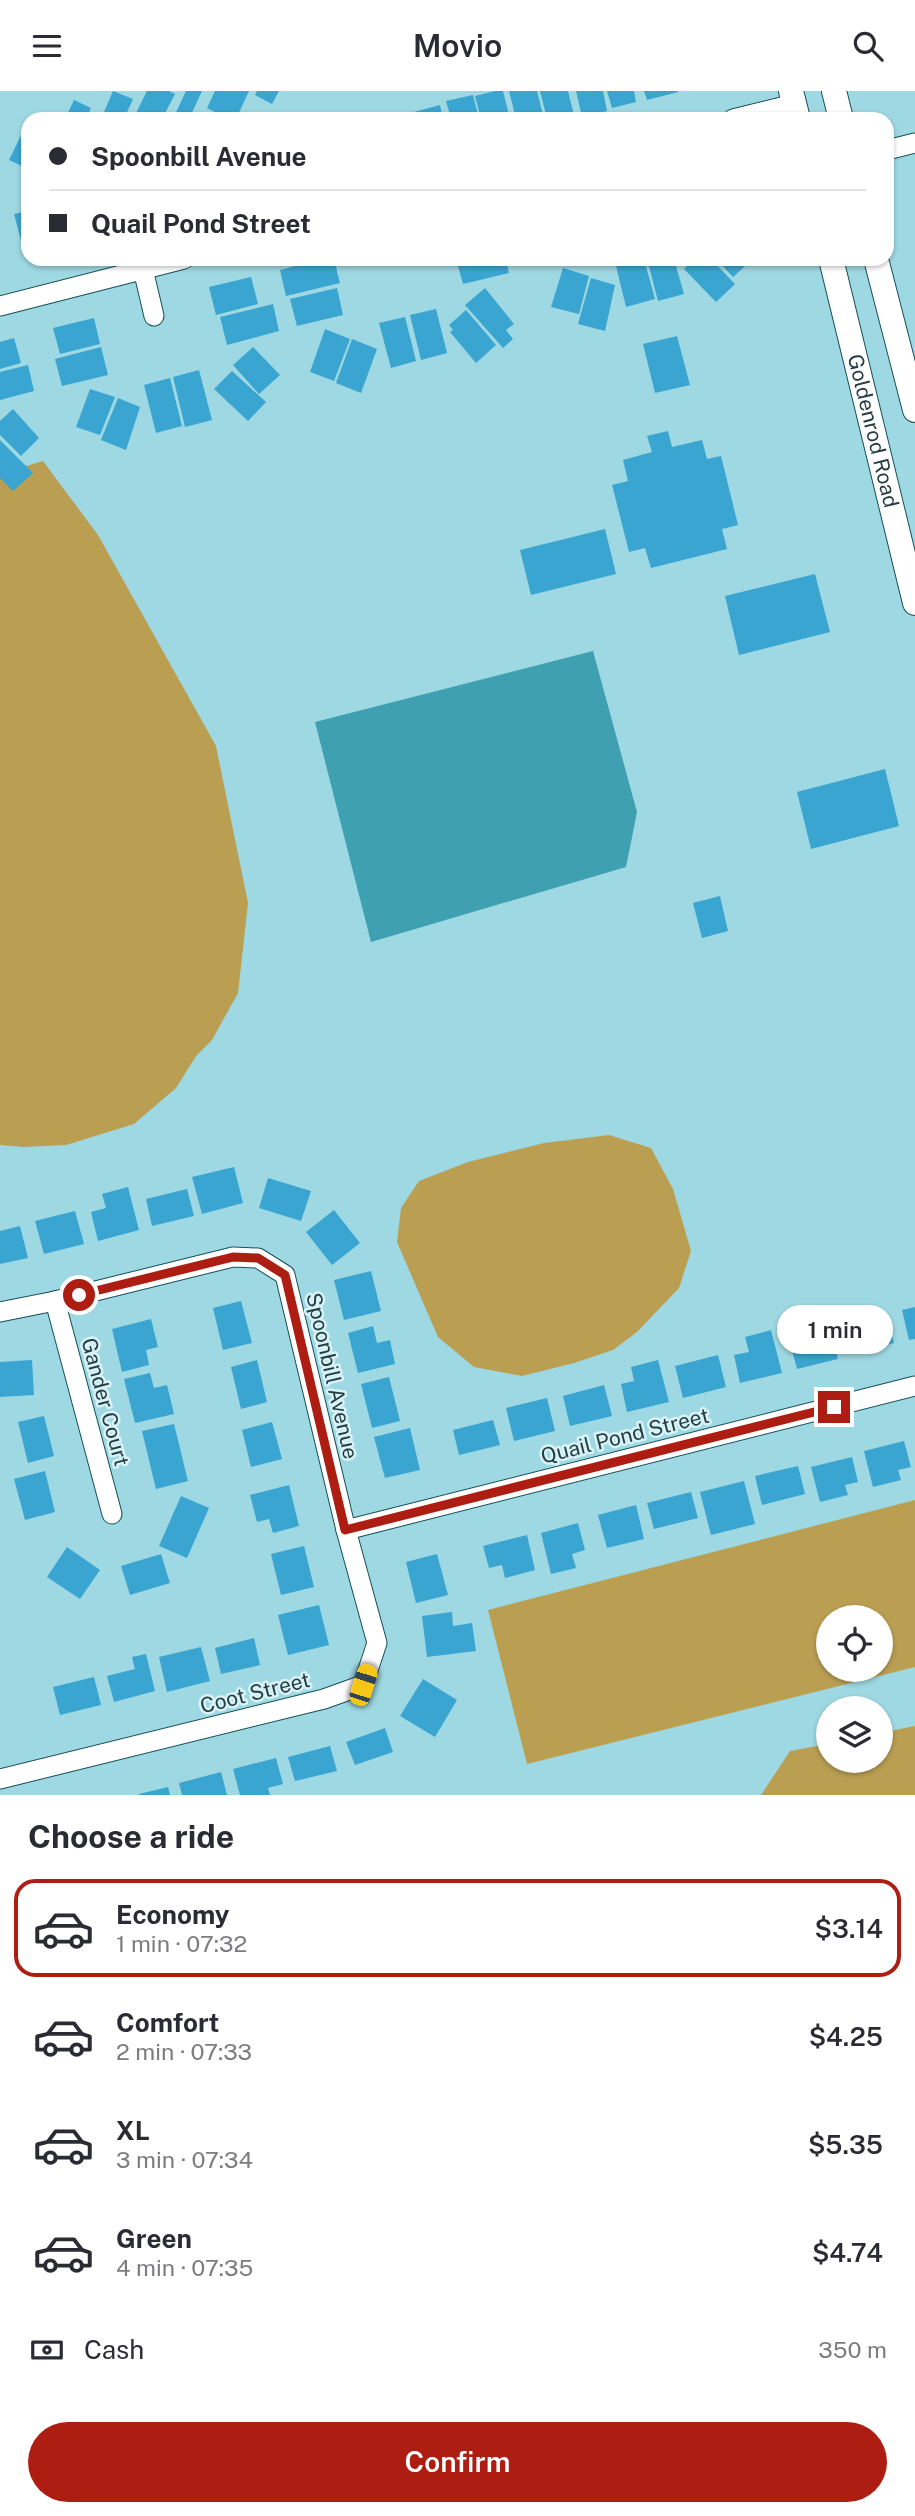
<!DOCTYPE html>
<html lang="en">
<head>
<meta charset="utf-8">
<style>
	body { margin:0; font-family:"Public Sans",sans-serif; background:#f2f2f3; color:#2b2b33; height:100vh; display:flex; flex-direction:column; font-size:26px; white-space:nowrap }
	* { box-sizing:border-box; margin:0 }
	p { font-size:23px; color:#7c7c81 }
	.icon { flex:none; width:38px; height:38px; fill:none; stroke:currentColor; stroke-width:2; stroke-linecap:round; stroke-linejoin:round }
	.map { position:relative; height:1704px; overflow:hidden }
	.side { display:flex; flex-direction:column; background:#fff; flex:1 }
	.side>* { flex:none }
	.hud { position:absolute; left:21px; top:21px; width:873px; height:154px; border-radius:21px; box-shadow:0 2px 5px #0004; display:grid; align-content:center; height:154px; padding:0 28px; background:#fff }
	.tools { position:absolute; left:816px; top:1514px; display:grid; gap:14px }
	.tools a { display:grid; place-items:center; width:77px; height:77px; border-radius:50%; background:#fff; box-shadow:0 2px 5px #0004; font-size:35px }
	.end { position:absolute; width:32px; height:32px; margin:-16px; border:9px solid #ad1d12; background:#fff; box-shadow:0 0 0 4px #fff }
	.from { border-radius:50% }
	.bubble { position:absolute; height:49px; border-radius:24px; background:#fff; box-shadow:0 2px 5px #0004; font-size:23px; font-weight:600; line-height:49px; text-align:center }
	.car { position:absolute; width:21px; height:42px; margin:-21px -10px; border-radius:9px; box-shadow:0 0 5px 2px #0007; background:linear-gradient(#f5c518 24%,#345 0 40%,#f5c518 0 76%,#345 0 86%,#f5c518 0) }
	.hud b { display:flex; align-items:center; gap:24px; height:66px; font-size:26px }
	.hud b+b { border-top:2px solid #e1e1e2 }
	.hud i { width:18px; height:18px; background:#2b2b33 }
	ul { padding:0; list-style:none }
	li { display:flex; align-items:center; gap:21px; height:98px; margin:0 14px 10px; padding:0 14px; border:4px solid transparent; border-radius:21px }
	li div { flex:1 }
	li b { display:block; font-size:26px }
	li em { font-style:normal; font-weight:600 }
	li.selected { border-color:#ad1d12 }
	li>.icon { width:63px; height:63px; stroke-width:1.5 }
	h2 { padding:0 28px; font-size:32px; line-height:84px }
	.pay { display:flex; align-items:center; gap:18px; height:77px; padding:0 28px; font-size:26px }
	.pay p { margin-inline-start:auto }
	.button { display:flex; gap:14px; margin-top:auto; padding:14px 28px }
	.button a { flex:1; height:80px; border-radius:42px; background:#ad1d12; color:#fff; font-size:28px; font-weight:600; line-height:80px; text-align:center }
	header { display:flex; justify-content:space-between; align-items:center; height:91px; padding:0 28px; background:#fff; font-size:32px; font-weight:600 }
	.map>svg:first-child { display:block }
	.green { fill:#ba9f53; fill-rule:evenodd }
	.water { fill:#3ea0b0 }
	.building { fill:#3aa5d1 }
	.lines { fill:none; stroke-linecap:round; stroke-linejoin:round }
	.minor-casing { stroke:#155059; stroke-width:21 }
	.major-casing { stroke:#155059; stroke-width:26 }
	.minor { stroke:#fff; stroke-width:19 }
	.major { stroke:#fff; stroke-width:24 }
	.route { stroke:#ad1d12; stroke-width:9 }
	.labels { text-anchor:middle; stroke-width:5; stroke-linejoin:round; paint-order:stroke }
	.street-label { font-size:21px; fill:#253d41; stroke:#d7f3f8 }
</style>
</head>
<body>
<header><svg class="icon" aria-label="menu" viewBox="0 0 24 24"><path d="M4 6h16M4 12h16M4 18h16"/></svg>Movio<svg class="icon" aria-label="search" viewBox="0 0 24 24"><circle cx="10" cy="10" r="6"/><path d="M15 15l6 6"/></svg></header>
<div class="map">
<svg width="915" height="1704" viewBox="0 0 915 1704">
	<rect width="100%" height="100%" fill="#9ed8e2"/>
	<g class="green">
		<polygon points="43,370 98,444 216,655 248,812 238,902 212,949 196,965 176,997 134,1033 66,1054 24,1056 0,1054 0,383"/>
		<polygon points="609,1044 651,1057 673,1098 691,1160 679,1197 637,1241 613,1259 574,1272 522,1285 474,1276 438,1246 397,1151 401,1117 419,1090 468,1071 544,1052"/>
		<path d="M915,1409v167l-388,97 -39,-154zM880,1526v52h-52v-52z"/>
		<polygon points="915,1635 915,1704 761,1704 790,1660 828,1653 828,1670 880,1670 880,1642"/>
	</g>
	<polygon class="water" points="593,560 637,721 626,776 371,851 315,631"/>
	<g class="building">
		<polygon points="113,0 133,8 124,28 101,28"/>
		<polygon points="147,0 169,0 175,3 162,28 133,28"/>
		<polygon points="186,0 202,0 189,28 173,28"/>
		<polygon points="215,0 249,0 236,28 229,28 207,17"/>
		<polygon points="257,0 279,0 272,13 255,4"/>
		<polygon points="495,0 503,0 510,28 481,28 475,5"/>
		<polygon points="509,0 537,0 544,28 516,28"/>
		<polygon points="540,0 568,0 575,28 547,28"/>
		<polygon points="576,0 603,0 607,20 582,26"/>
		<polygon points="607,0 634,0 636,11 612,17"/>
		<polygon points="644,0 678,0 678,1 647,9"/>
		<polygon points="473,4 479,28 451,28 446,10"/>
		<polygon points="74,9 91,17 86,28 65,28"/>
		<polygon points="440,14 443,28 416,28 414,21"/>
		<polygon points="28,30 28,73 26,77 9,69"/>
		<polygon points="28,120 28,168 26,168 14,123"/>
		<polygon points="323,168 334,168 340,192 286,205 280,179"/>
		<polygon points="456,168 506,168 509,182 463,193"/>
		<polygon points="644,168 655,208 626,216 616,175"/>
		<polygon points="647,168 674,168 684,203 658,210"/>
		<polygon points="694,168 711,168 735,193 716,211 684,178"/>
		<polygon points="716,168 753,168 733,186"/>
		<polygon points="563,177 589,185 579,223 551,216"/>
		<polygon points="251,186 258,213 216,224 209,196"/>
		<polygon points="591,187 615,194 605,240 578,233"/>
		<polygon points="337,197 343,224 297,235 290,208"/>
		<polygon points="485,197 514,233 506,239 513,248 503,257 465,214"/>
		<polygon points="273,213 279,240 227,254 220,226"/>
		<polygon points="436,218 447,262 421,269 410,224"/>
		<polygon points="466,219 496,254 476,272 450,241 453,239 449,234"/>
		<polygon points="405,226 416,270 391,277 379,232"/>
		<polygon points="94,227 100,253 60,263 53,237"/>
		<polygon points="325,238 350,248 334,290 310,281"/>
		<polygon points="677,245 690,294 655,302 643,253"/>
		<polygon points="14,247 21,272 0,278 0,251"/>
		<polygon points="352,248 377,258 361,302 336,292"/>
		<polygon points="101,256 108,284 62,295 55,268"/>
		<polygon points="253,256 280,284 259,303 233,274"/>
		<polygon points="28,274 34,300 0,309 0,281"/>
		<polygon points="199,279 212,329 185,336 173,286"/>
		<polygon points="232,280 266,311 248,330 214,298"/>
		<polygon points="170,287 182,335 156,342 144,294"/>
		<polygon points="90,298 115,306 100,344 76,336"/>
		<polygon points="118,307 140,316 126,359 101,349"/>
		<polygon points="13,318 39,347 21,365 0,344 0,330"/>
		<polygon points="668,340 672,356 702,349 707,368 721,365 738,434 722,438 727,458 651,477 645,457 629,461 612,394 628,390 623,369 652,361 647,345"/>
		<polygon points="0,349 33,382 13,400 0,387"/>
		<polygon points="605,438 616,483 531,504 520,459"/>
		<polygon points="815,483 830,541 739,564 725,505"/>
		<polygon points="885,678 899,735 811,758 797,701"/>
		<polygon points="720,805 728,840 702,847 693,812"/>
		<polygon points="234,1076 243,1112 202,1123 192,1086"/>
		<polygon points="268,1087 311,1100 301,1130 259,1117"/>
		<polygon points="128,1096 139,1139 98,1150 91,1121 106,1117 102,1103"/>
		<polygon points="187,1098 194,1125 152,1135 146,1108"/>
		<polygon points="334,1119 360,1152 332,1174 306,1141"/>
		<polygon points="75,1120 84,1153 44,1163 35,1130"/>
		<polygon points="20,1135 28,1167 0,1173 0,1140"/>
		<polygon points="371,1180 381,1220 344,1229 334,1189"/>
		<polygon points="241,1210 252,1252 223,1259 213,1217"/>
		<polygon points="915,1216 915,1248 909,1249 902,1219"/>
		<polygon points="887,1227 894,1252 852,1262 846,1237"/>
		<polygon points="151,1228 158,1256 146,1259 149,1274 122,1281 112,1238"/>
		<polygon points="373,1235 377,1252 390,1249 395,1273 358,1282 348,1242"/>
		<polygon points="771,1239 782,1282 740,1292 734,1264 749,1261 745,1246"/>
		<polygon points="831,1242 838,1268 797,1278 790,1252"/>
		<polygon points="718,1264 726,1296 683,1307 675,1275"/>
		<polygon points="32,1269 34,1304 0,1306 0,1271"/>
		<polygon points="257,1269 267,1311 241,1318 231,1276"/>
		<polygon points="658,1269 669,1311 627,1321 621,1293 634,1290 631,1276"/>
		<polygon points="150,1282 154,1297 167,1294 174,1323 135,1332 124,1288"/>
		<polygon points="389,1286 400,1330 372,1337 361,1293"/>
		<polygon points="604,1294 612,1325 570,1335 563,1305"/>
		<polygon points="547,1307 555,1340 514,1350 506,1317"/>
		<polygon points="44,1325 54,1365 28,1372 18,1331"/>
		<polygon points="493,1329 500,1354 459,1364 453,1339"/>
		<polygon points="272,1331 282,1368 251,1376 242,1339"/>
		<polygon points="174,1333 188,1390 156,1398 142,1340"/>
		<polygon points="410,1337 420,1379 385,1387 374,1346"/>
		<polygon points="904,1350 911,1376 898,1379 901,1389 873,1396 864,1360"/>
		<polygon points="852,1366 858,1391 845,1394 848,1404 820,1411 811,1376"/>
		<polygon points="798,1375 805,1403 762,1414 755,1385"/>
		<polygon points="45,1380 55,1421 25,1429 14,1388"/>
		<polygon points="744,1390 755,1433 711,1444 700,1401"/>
		<polygon points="289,1394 299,1435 273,1442 269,1428 257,1431 250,1404"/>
		<polygon points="691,1401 698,1427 654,1438 647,1412"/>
		<polygon points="181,1405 209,1417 187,1467 159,1455"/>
		<polygon points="636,1414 644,1448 607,1457 598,1424"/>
		<polygon points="578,1432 585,1459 572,1463 576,1477 551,1483 541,1442"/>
		<polygon points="527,1444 535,1479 505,1487 502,1474 489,1477 483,1455"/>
		<polygon points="304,1455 314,1496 281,1504 271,1463"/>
		<polygon points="67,1456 100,1479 80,1508 47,1486"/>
		<polygon points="161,1463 170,1492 130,1504 121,1475"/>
		<polygon points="437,1463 448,1504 416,1512 406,1471"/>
		<polygon points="319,1514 329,1554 288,1564 278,1524"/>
		<polygon points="452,1521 453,1535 472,1532 476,1560 427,1566 422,1525"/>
		<polygon points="254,1547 260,1574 221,1583 215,1557"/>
		<polygon points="201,1556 210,1590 167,1601 159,1566"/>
		<polygon points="146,1563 155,1600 114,1611 107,1585 135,1578 132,1566"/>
		<polygon points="94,1586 101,1614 60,1624 53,1596"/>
		<polygon points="423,1588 457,1609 435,1646 400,1625"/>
		<polygon points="385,1637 393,1661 355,1674 346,1651"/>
		<polygon points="330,1655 337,1680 295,1690 288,1666"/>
		<polygon points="276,1667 283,1693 268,1697 270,1704 240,1704 233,1678"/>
		<polygon points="221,1681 227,1704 182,1704 179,1692"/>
		<polygon points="168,1696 170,1704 139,1704 139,1703"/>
	</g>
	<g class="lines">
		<defs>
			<g id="minor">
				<polyline points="733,28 794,13"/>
				<polyline points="887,59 915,52"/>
				<polyline points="143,178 154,225"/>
				<polyline points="0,215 184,168"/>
				<polyline points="55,1210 112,1423"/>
				<polyline points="0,1221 55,1210 233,1166 258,1167 285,1184 346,1439 377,1552 363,1594 324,1608 0,1688"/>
				<polyline points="346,1439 915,1295"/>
			</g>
			<g id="major">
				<polyline points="791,0 798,28"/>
				<polyline points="834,0 841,28"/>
				<path id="s1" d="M831,168l84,344"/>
				<polyline points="876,168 915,319"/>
			</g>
		</defs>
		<use href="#minor" class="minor-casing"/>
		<use href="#major" class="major-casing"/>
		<use href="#minor" class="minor"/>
		<use href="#major" class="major"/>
	</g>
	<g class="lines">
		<polyline class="route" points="79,1204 233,1166 258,1167 285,1184 345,1439 834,1316"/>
	</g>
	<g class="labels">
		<g class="street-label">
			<text dy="7" stroke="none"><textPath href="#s1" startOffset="177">Goldenrod Road</textPath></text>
			<text transform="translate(332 1285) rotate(77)" y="7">Spoonbill Avenue</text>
			<text transform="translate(105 1311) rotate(75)" y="7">Gander Court</text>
			<text transform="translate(625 1345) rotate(-14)" y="7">Quail Pond Street</text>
			<text transform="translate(255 1602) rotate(-14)" y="7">Coot Street</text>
		</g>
	</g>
</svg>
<div class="tools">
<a><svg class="icon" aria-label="locate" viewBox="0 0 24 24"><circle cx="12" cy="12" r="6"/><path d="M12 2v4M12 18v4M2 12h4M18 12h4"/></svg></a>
<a><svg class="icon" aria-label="layers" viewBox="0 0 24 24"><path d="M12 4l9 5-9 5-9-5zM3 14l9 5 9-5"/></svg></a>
</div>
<i class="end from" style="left:79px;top:1204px"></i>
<i class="end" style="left:834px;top:1316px"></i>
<div class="bubble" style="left:777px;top:1214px;width:116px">1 min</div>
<i class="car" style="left:363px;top:1594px;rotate:18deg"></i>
<div class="hud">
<b><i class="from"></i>Spoonbill Avenue</b>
<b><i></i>Quail Pond Street</b>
</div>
</div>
<section class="side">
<h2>Choose a ride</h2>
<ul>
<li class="selected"><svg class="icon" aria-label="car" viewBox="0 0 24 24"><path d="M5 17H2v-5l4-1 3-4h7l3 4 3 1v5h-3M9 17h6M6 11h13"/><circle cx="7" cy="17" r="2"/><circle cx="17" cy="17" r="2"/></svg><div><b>Economy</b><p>1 min · 07:32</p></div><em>$3.14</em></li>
<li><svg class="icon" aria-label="car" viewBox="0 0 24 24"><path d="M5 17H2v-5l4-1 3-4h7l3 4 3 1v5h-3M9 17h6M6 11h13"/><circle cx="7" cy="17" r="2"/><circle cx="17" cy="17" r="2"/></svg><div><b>Comfort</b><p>2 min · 07:33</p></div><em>$4.25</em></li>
<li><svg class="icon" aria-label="car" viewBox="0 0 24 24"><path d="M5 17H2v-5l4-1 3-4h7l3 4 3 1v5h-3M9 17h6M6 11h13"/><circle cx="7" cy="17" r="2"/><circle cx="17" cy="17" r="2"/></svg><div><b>XL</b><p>3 min · 07:34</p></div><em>$5.35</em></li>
<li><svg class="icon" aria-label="car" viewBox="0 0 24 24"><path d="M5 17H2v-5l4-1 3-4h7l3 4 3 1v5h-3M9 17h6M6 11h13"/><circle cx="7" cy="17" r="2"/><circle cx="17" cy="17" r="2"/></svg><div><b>Green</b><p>4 min · 07:35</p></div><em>$4.74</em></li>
</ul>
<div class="pay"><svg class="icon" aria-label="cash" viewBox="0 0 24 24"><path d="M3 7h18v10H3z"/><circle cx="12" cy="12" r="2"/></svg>Cash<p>350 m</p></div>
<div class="button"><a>Confirm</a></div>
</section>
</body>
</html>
